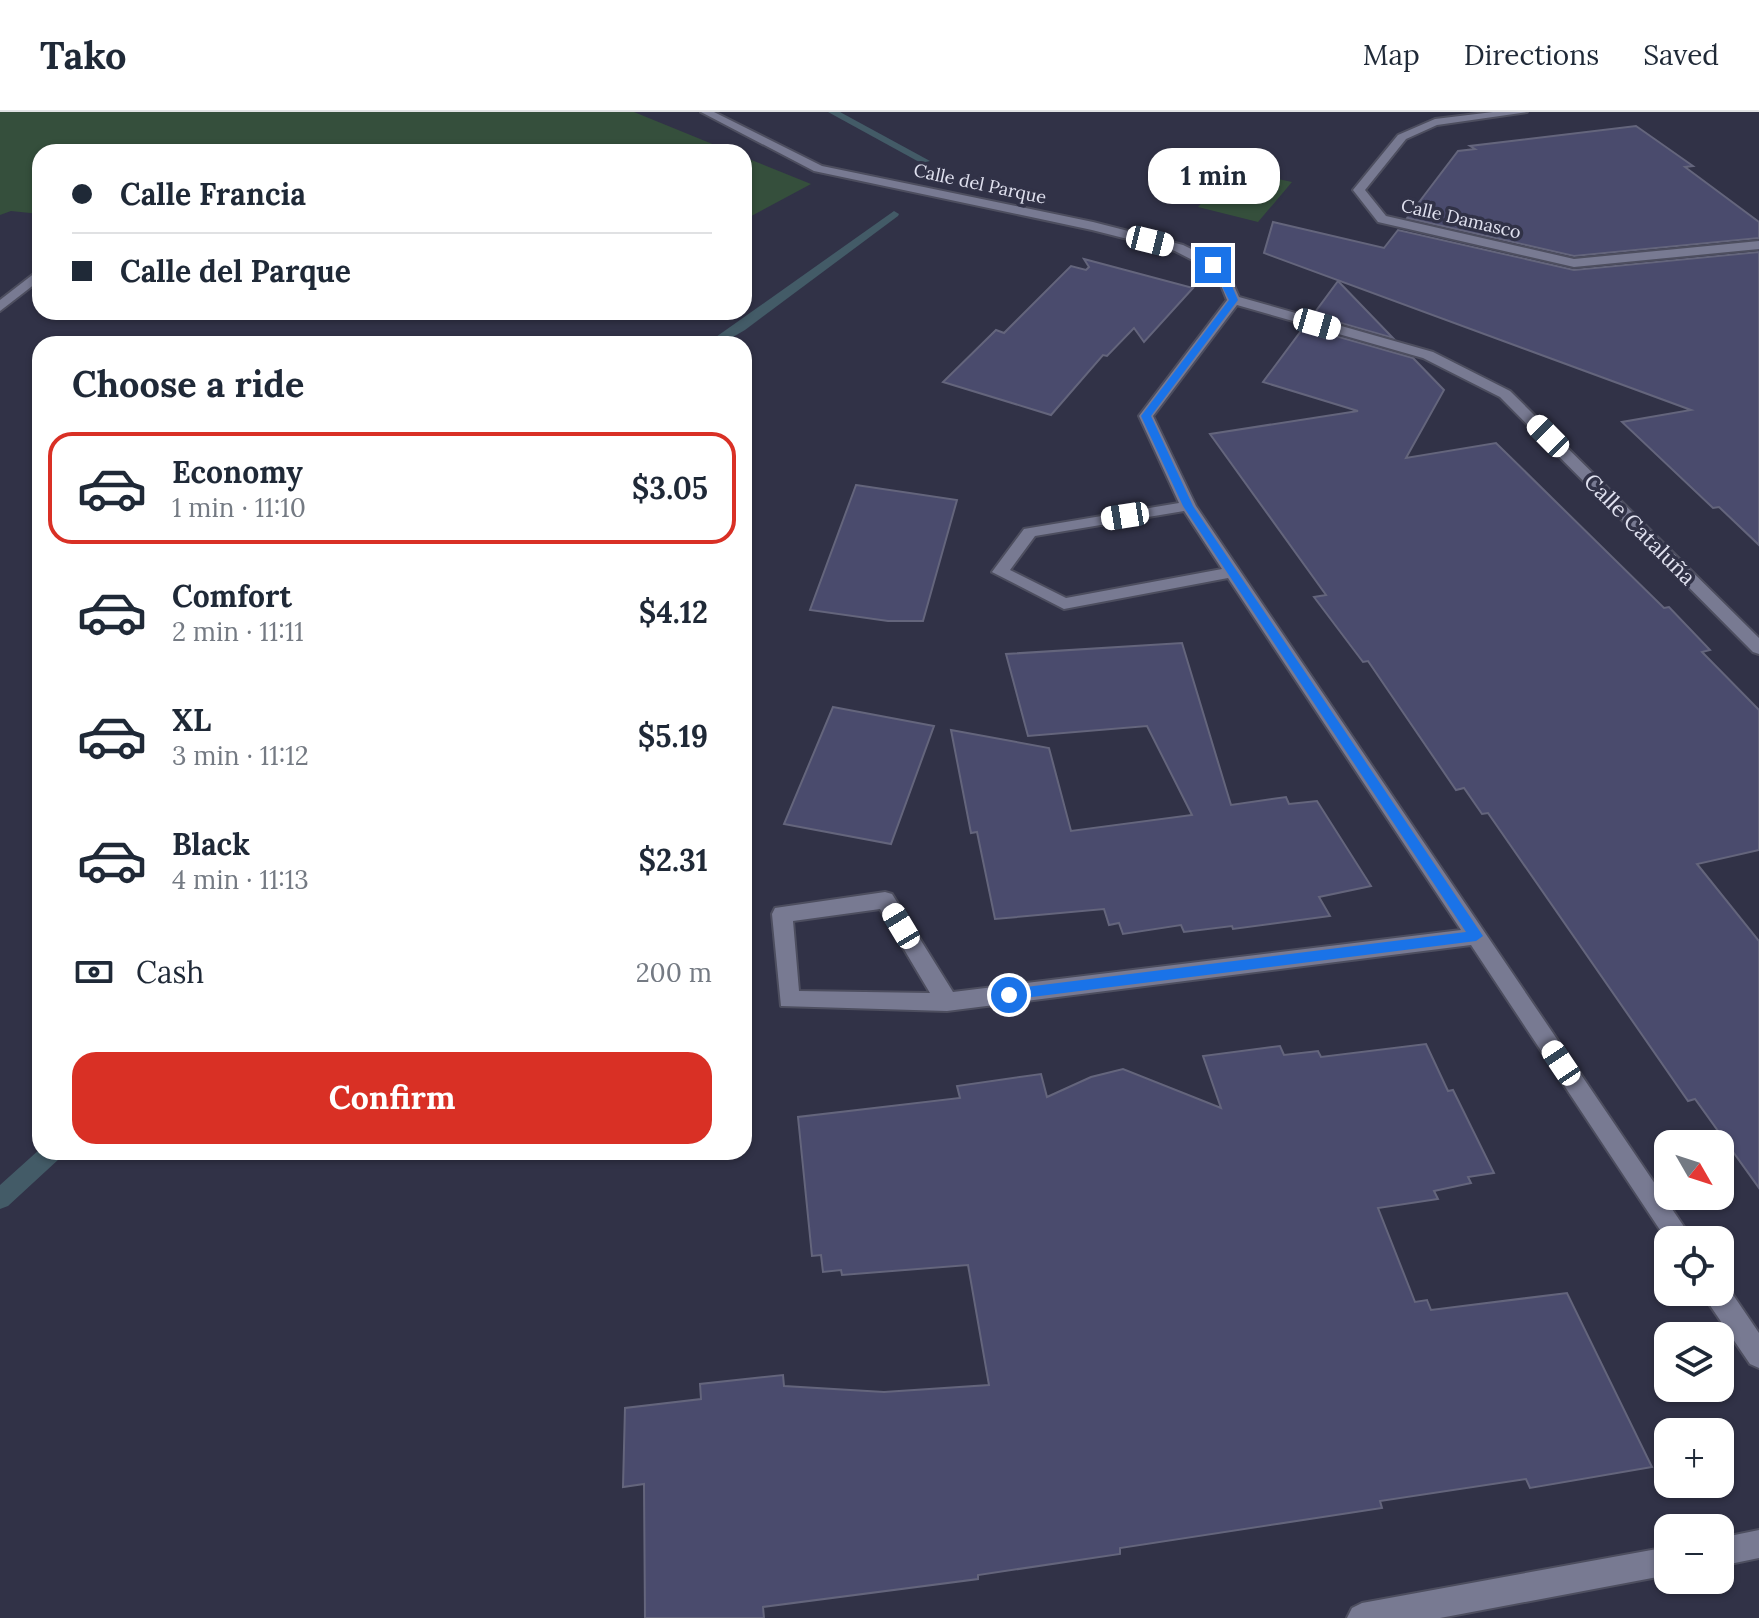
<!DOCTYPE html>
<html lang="en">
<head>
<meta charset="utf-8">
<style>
	body { margin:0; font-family:Lora,serif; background:#f2f2f3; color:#1f2937; height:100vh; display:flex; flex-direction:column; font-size:30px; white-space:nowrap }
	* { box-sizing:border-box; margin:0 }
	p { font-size:26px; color:#747a83 }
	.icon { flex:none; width:44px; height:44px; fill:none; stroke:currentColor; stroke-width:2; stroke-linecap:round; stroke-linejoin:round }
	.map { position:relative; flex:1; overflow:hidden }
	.sheet { position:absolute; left:32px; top:224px; width:720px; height:824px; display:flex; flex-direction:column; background:#fff; border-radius:24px; box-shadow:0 2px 6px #0004 }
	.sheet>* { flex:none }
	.guide { position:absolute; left:32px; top:32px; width:720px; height:176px; border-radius:24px; box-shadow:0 2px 6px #0004; display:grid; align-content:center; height:176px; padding:0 40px; background:#fff }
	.needle { width:52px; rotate:129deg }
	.tools { position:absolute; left:1654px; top:1018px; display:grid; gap:16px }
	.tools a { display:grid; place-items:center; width:80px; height:80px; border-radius:16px; background:#fff; box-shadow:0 2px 6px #0004; font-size:40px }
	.end { position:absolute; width:36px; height:36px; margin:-18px; border:10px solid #1a73e8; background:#fff; box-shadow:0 0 0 4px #fff }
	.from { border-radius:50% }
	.bubble { position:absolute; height:56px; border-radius:24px; background:#fff; box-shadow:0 2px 6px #0004; font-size:26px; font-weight:700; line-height:56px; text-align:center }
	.car { position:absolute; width:24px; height:48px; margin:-24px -12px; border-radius:10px; box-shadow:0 0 6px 2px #0007; background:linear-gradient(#fff 24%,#345 0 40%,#fff 0 76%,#345 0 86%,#fff 0) }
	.guide b { display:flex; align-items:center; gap:28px; height:76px; font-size:30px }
	.guide b+b { border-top:2px solid #e0e1e3 }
	.guide i { width:20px; height:20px; background:#1f2937 }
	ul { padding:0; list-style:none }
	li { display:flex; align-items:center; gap:24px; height:112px; margin:0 16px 12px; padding:0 24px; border:4px solid transparent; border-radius:24px }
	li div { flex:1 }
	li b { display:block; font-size:30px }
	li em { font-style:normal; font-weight:700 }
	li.selected { border-color:#d93025 }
	li>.icon { width:72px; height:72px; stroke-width:1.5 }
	h2 { padding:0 40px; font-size:36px; line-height:96px }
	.pay { display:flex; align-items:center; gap:20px; height:88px; padding:0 40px; font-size:30px }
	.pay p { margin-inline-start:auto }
	.button { display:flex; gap:16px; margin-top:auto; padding:16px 40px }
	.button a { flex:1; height:92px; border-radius:24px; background:#d93025; color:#fff; font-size:32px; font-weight:700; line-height:92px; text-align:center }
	header { display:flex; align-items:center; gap:48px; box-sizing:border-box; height:112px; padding:0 40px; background:#fff; border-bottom:2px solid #e0e1e3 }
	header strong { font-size:38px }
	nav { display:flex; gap:44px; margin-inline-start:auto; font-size:28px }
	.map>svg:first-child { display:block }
	.green { fill:#354f3c }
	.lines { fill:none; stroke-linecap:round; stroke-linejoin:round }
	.stream { fill:#435b67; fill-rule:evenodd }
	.building { fill:#4a4b6d; stroke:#64657c; stroke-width:2 }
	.street-casing { stroke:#4d4e5f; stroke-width:4 }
	.street { fill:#787a92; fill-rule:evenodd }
	.route { fill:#1a73e8 }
	.labels { text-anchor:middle; stroke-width:7; stroke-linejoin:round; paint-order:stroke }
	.far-street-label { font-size:18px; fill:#e0e1ef; stroke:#313247 }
	.street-label { font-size:22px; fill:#e0e1ef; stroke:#313247 }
</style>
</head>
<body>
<header>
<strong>Tako</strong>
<nav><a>Map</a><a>Directions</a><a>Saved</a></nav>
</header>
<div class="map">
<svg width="1759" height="1506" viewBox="0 0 1759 1506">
	<rect width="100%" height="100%" fill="#313247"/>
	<g class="green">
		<polygon points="0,0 634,0 732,40 40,40 40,102 11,99 0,103"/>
		<polygon points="744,45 811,72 744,108"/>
		<polygon points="1233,57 1292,70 1258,110 1198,95"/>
	</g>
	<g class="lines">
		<g class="stream">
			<polygon points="828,0 840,0 930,49 921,51"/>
			<polygon points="894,99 899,102 898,104 745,218 721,232 706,232"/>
			<polygon points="40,1037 40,1040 63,1040 59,1047 8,1094 0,1097 0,1073"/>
		</g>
	</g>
	<g class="building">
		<polygon points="1636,14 1693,54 1685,55 1759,110 1759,126 1574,144 1407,106 1458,39 1475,37 1470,34"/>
		<polygon points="1273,110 1384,136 1398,118 1574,158 1759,140 1759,433 1719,395 1713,396 1622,310 1691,298 1264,141"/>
		<polygon points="1084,147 1193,176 1144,230 1134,216 1107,244 1103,243 1051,303 943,270 996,218 1004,221 1071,154 1086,158 1089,155"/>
		<polygon points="1338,169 1393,226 1313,203"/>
		<polygon points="1304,215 1413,246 1444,278 1406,346 1496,331 1664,496 1669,495 1710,538 1702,540 1759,598 1759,738 1697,752 1759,829 1759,1076 1695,987 1688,989 1488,701 1482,702 1464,676 1456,678 1368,549 1363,550 1314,485 1326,483 1210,322 1358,299 1263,270"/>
		<polygon points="856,373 957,388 923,509 888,509 810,498"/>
		<polygon points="1182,531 1231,693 1286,685 1289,692 1317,689 1371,774 1319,785 1330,804 1233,817 1232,814 1184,820 1181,813 1123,822 1119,811 1109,813 1104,797 995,807 977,720 971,721 951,618 1049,636 1071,719 1192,703 1147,614 1028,624 1006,542"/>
		<polygon points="833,595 934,614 891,732 784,712"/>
		<polygon points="1426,932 1448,979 1453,978 1494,1061 1468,1065 1471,1071 1434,1079 1438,1087 1378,1096 1415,1190 1427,1188 1431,1198 1567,1181 1652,1355 1530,1376 1526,1367 1380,1389 1382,1396 1120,1436 1120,1442 978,1463 978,1467 763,1495 764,1506 645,1506 644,1372 623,1375 625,1296 701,1287 700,1272 783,1263 784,1274 884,1280 989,1273 968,1153 842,1163 841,1158 823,1160 821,1143 812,1144 798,1005 960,986 957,974 1041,962 1047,985 1091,965 1123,957 1221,996 1203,944 1280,934 1284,943 1318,939 1321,945"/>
	</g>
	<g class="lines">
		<defs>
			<g id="street">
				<path d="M701,0h13l108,54 271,56 90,23 35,17 13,17 8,18 194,55 77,39 249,247v16l-6,-2 -253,-255 -77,-39 -186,-53 -84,111 43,90 497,734 -25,2 -197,-297 -524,66 -166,-5 -9,-92 3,-6 110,-16 7,2 61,98 508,-62 -233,-352 -164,31 -72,-37 32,-43 155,-26 -40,-87 88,-116 -8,-20 -11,-12 -33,-17 -83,-21 -278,-59zM1184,399l38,58 -156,29 -56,-28 25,-34zM880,797l50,84 -131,-2 -6,-70z"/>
				<polygon points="1493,0 1527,0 1437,13 1406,27 1365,78 1386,104 1574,147 1759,129 1759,137 1574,155 1378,110 1353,78 1398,23 1435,7"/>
				<polygon points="40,157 40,168 0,199 0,188"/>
				<polygon points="1720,1169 1725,1171 1759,1221 1759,1256 1750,1252 1707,1189 1703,1180 1720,1180"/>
				<polygon points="1759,1418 1759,1446 1720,1454 1720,1426"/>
				<polygon points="1668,1435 1668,1463 1440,1506 1347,1506 1352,1496 1362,1491"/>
			</g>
		</defs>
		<use href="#street" class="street-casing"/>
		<use href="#street" class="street"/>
	</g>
	<polygon class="route" points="1210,151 1216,151 1229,167 1238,188 1151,304 1193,394 1483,824 1476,829 1009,888 1002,883 1009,877 1466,820 1183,394 1141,304 1229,188"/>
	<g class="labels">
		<g class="far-street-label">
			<text transform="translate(980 72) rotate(12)" y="6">Calle del Parque</text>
			<text transform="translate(1461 107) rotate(13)" y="6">Calle Damasco</text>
		</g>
		<g class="street-label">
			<text transform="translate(1640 417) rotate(45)" y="8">Calle Cataluña</text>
		</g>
	</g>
</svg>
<div class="tools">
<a><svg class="needle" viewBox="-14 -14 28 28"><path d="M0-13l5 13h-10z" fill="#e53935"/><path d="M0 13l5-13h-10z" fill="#747a83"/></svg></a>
<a><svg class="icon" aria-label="locate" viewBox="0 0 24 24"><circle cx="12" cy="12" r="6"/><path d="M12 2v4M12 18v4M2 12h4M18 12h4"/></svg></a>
<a><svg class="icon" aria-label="layers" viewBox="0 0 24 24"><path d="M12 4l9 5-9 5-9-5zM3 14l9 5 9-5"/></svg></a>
<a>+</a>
<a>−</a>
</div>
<i class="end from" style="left:1009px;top:883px"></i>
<i class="end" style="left:1213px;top:153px"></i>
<div class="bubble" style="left:1148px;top:36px;width:132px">1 min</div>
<i class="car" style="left:1150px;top:129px;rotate:104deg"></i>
<i class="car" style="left:1317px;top:212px;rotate:106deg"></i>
<i class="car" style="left:1548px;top:324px;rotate:315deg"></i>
<i class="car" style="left:1125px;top:404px;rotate:261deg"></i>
<i class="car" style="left:901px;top:814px;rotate:329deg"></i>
<i class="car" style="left:1561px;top:951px;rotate:326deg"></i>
<div class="guide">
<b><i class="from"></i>Calle Francia</b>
<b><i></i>Calle del Parque</b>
</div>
<section class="sheet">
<h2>Choose a ride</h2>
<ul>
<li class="selected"><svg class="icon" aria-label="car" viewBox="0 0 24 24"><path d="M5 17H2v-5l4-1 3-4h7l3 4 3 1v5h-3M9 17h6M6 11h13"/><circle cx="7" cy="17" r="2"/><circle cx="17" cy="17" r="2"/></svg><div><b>Economy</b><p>1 min · 11:10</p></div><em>$3.05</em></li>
<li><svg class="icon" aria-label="car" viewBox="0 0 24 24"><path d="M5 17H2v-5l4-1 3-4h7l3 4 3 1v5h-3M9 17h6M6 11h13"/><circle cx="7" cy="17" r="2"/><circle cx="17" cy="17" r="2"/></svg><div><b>Comfort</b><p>2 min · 11:11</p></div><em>$4.12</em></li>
<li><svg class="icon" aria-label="car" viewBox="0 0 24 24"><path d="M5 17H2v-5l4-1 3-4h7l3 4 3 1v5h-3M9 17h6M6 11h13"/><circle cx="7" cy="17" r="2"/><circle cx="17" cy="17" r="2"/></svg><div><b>XL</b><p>3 min · 11:12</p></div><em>$5.19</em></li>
<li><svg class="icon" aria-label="car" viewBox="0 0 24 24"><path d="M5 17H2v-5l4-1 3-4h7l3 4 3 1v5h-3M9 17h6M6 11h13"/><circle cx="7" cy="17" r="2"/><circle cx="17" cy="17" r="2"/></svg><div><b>Black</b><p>4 min · 11:13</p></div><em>$2.31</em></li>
</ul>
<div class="pay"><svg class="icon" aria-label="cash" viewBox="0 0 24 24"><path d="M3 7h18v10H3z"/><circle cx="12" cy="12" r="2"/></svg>Cash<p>200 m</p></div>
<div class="button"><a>Confirm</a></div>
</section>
</div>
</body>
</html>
